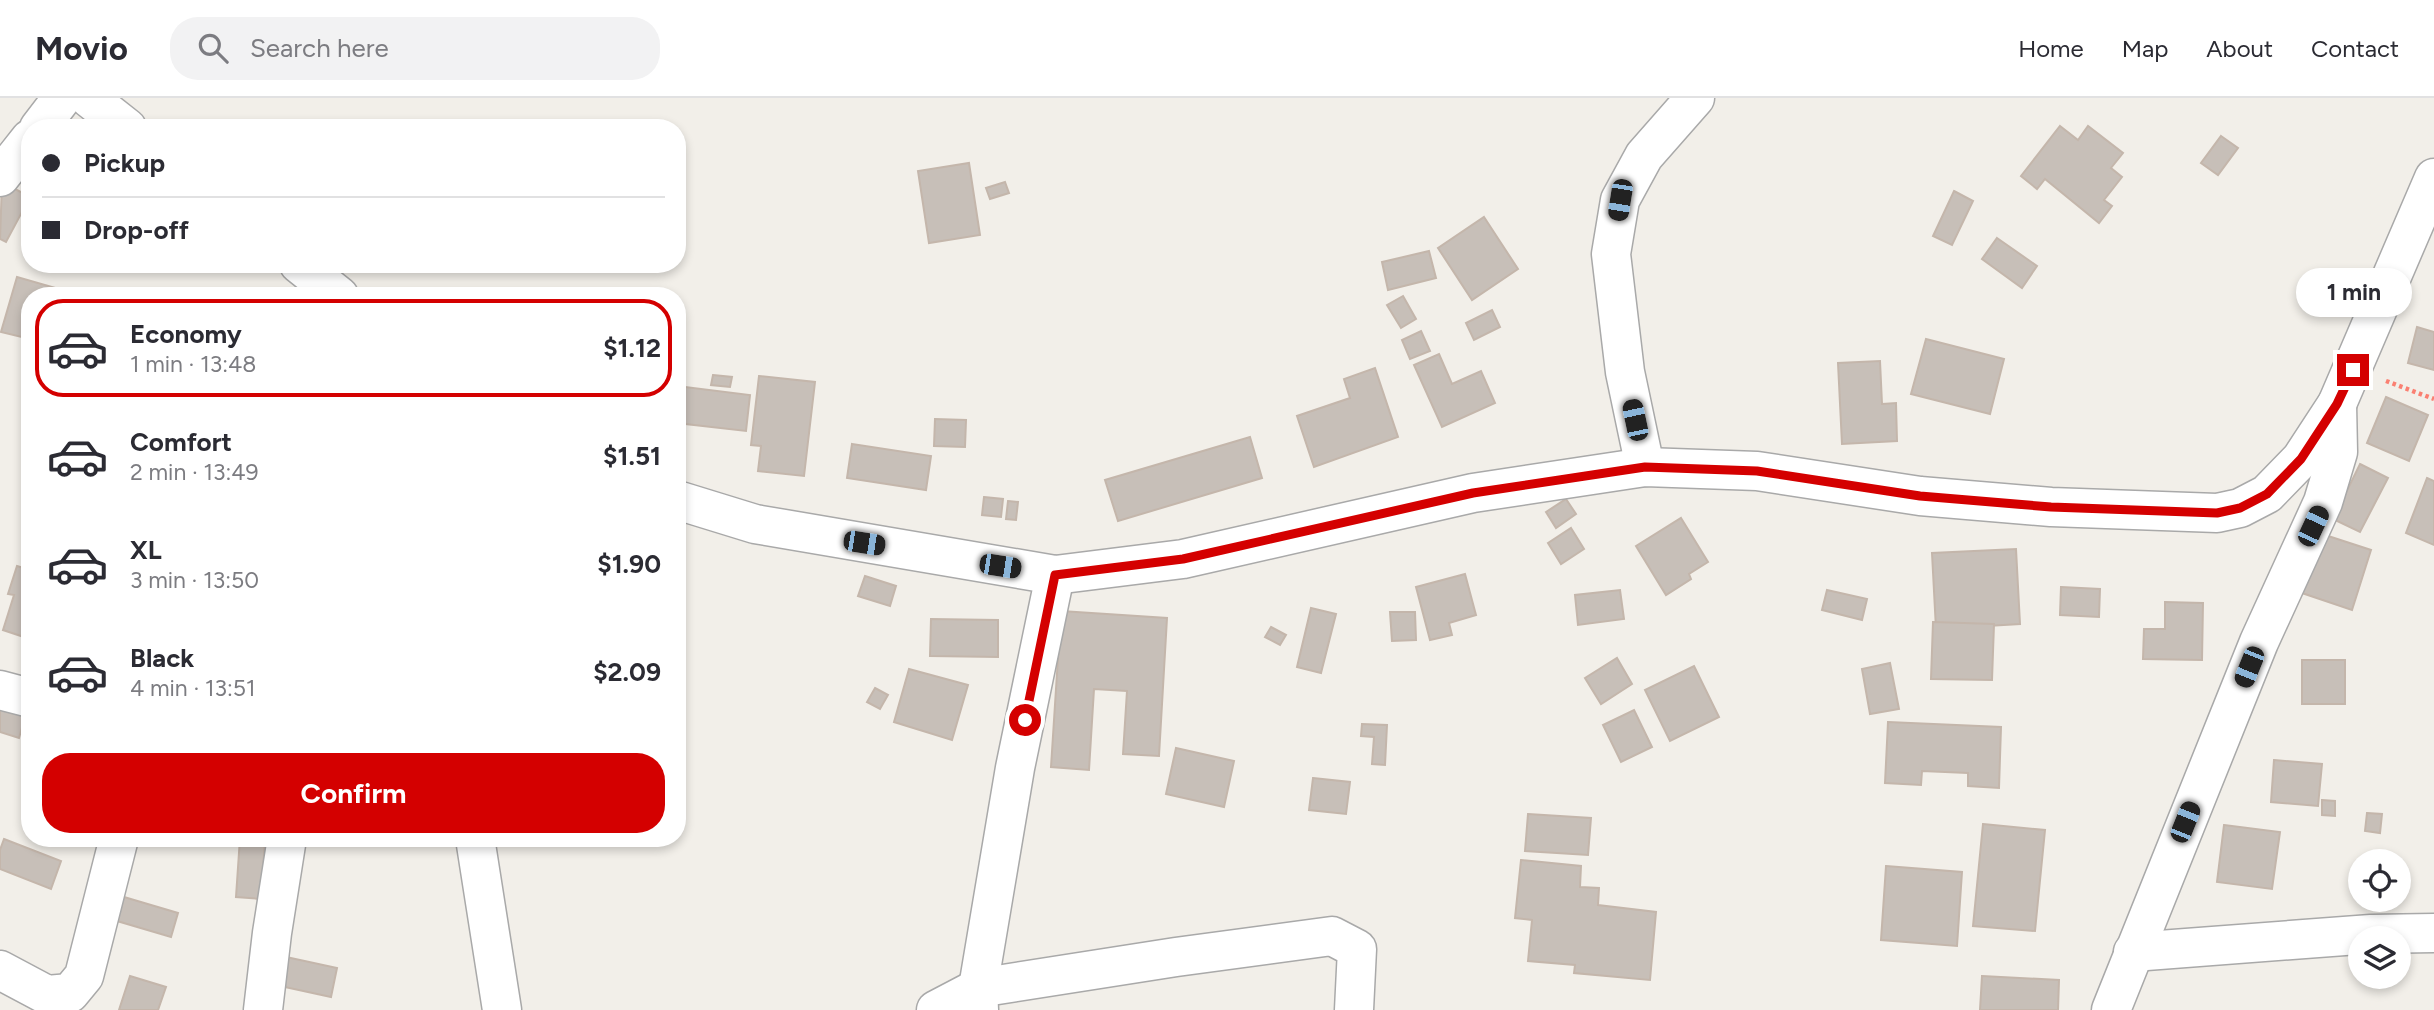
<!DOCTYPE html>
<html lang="en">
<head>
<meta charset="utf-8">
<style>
	body { margin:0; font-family:Figtree,sans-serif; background:#f2f2f3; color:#2b2b33; height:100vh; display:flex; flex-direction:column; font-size:26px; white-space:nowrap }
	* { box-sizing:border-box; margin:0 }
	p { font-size:23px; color:#7c7c81 }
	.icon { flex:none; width:38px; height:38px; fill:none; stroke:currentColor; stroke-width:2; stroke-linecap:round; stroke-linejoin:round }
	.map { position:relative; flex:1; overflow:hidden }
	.details { position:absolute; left:21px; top:189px; width:665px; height:560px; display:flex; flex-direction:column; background:#fff; border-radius:28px; box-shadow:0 4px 10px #0003 }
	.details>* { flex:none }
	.top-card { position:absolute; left:21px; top:21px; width:665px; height:154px; border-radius:28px; box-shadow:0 4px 10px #0003; display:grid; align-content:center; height:154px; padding:0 21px; background:#fff }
	.buttons { position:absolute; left:2348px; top:751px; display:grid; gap:14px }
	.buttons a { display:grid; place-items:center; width:63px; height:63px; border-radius:50%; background:#fff; box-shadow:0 4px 10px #0003; font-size:35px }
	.end { position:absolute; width:32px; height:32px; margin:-16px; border:9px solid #d40000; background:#fff; box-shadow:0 0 0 4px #fff }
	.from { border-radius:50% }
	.bubble { position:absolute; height:49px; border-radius:24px; background:#fff; box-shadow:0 4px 10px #0003; font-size:23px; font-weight:700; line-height:49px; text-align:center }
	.car { position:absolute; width:21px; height:42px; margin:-21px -10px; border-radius:9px; box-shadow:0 0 5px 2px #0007; background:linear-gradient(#222 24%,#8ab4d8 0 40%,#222 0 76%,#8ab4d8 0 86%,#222 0) }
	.top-card b { display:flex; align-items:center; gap:24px; height:66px; font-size:26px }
	.top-card b+b { border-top:2px solid #e1e1e2 }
	.top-card i { width:18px; height:18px; background:#2b2b33 }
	ul { padding:12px 0 0; list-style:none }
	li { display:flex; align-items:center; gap:21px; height:98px; margin:0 14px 10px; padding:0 7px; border:4px solid transparent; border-radius:28px }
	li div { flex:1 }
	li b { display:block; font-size:26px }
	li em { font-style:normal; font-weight:700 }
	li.on { border-color:#d40000 }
	li>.icon { width:63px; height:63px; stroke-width:1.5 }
	.primary-button { display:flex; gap:14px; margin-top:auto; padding:14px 21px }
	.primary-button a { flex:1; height:80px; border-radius:28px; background:#d40000; color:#fff; font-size:28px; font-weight:700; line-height:80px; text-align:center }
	header { display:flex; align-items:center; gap:42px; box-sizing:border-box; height:98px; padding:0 35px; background:#fff; border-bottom:2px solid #e1e1e2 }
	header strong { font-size:33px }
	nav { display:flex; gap:38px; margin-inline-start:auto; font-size:24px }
	.search { width:490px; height:63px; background:#f2f2f3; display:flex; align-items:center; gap:18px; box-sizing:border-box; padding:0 24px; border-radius:28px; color:#7c7c81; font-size:26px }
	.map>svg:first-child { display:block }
	.building { fill:#c7bfb8; stroke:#c4b6ab; stroke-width:2 }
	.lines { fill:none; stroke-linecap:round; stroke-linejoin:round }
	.minor-casing { stroke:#a9a9a9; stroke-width:41 }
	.tertiary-casing { stroke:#a9a9a9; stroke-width:41 }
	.path { stroke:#fa8072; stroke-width:4.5; stroke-dasharray:3.5 3.5; stroke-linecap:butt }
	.minor { stroke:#fff; stroke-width:38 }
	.tertiary { stroke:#fff; stroke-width:38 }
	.route { stroke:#d40000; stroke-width:9 }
</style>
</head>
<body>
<header>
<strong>Movio</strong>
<div class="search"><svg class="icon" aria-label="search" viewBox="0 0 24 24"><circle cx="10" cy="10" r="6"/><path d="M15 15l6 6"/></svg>Search here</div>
<nav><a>Home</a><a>Map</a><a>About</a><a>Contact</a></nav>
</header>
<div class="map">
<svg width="2434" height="912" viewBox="0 0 2434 912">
	<rect width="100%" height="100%" fill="#f2efe9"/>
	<g class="building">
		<polygon points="2060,28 2078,42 2088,28 2123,55 2111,70 2122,79 2104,102 2112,108 2099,125 2045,81 2037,91 2021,78"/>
		<polygon points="2221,38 2238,50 2218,77 2201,65"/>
		<polygon points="969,65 980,137 929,145 918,73"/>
		<polygon points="2,84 30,99 6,144 0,141"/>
		<polygon points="1005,84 1009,95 990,101 986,90"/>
		<polygon points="1954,93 1973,103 1952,147 1933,138"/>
		<polygon points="1484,119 1518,171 1472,202 1438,150"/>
		<polygon points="1997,140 2037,168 2022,190 1982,161"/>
		<polygon points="1429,153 1436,180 1388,192 1382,164"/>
		<polygon points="17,179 83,198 30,198 30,241 1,234"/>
		<polygon points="1403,198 1416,221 1401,230 1387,207"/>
		<polygon points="1492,212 1500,229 1474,242 1466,225"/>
		<polygon points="2417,229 2434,234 2434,272 2408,265"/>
		<polygon points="1421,233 1430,253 1410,261 1402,242"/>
		<polygon points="1926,241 2004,261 1990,316 1911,296"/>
		<polygon points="1439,256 1452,286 1481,273 1495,305 1442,329 1414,267"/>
		<polygon points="1880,263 1882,306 1896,305 1897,343 1842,346 1838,265"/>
		<polygon points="1375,270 1398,339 1314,369 1297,318 1350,300 1344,281"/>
		<polygon points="713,277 732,279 730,289 711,287"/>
		<polygon points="759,278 815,284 804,378 758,373 761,348 751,347"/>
		<polygon points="677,288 750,297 746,333 677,325"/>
		<polygon points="2386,299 2428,317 2409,363 2367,345"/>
		<polygon points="935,321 966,322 965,349 934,348"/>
		<polygon points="1250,339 1262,380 1118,423 1105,382"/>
		<polygon points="852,346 931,358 926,392 847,380"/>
		<polygon points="2360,366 2388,380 2360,434 2333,421"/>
		<polygon points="2427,380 2434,383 2434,447 2406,435"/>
		<polygon points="984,399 1003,401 1001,419 982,417"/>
		<polygon points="1566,401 1576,416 1556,430 1546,414"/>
		<polygon points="1008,403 1018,404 1016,422 1006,421"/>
		<polygon points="1681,420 1708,464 1689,476 1691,481 1666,497 1636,448"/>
		<polygon points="1571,430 1584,451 1561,466 1548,445"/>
		<polygon points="2322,436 2371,452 2352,512 2302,495"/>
		<polygon points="2016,451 2020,526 1936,531 1932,455"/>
		<polygon points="17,468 30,472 30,541 3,532 14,497 8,496"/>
		<polygon points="1465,476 1476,517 1449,525 1452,537 1430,542 1416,489"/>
		<polygon points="865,478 896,488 890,508 858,498"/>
		<polygon points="2061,489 2100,491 2099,519 2060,517"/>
		<polygon points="1620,492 1624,521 1578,527 1575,497"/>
		<polygon points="1827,492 1867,501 1862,522 1822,512"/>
		<polygon points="2165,504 2203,505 2202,562 2143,561 2144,531 2165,531"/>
		<polygon points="1311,510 1336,516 1321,575 1297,569"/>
		<polygon points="1061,513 1167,520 1159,658 1123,656 1127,593 1094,591 1089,672 1051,669"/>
		<polygon points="1390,514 1415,514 1416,542 1392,543"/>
		<polygon points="931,521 998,522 998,559 930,558"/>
		<polygon points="1933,524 1994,526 1992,582 1931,581"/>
		<polygon points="1271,529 1286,537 1280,547 1265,539"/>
		<polygon points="1617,560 1632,586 1601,606 1585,580"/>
		<rect x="2302" y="562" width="43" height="44"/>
		<polygon points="1890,565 1899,611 1870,616 1862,571"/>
		<polygon points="1694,568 1719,619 1670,643 1645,592"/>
		<polygon points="909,571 968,587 952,642 894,624"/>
		<polygon points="875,590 888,597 880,611 867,604"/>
		<polygon points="0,604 27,612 19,640 0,634"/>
		<polygon points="1634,612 1652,649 1621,664 1603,627"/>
		<polygon points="1888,624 2001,629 1999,690 1968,688 1968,675 1922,673 1921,687 1885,685"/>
		<polygon points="1362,626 1387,627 1385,667 1372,666 1374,639 1361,638"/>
		<polygon points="1176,650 1234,663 1224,709 1166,696"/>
		<polygon points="2274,662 2322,666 2318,708 2271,704"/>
		<polygon points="1313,680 1350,684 1346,716 1309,712"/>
		<polygon points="2322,702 2335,703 2335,718 2322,717"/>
		<polygon points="2367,715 2382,716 2380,735 2365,733"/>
		<polygon points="1528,716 1591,720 1588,757 1525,753"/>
		<polygon points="1983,726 2045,732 2035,833 1973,828"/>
		<polygon points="2224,727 2280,734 2272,791 2217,784"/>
		<polygon points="240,740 265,740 261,801 236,799"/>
		<polygon points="4,741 61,763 51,791 0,771 0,752"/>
		<polygon points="1521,762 1581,768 1580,789 1599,790 1598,807 1656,814 1650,882 1574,875 1575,867 1528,863 1532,822 1515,820"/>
		<polygon points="1886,768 1962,774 1957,848 1881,842"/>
		<polygon points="124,799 178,815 171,839 117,823"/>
		<polygon points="277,857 337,870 331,899 271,886"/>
		<polygon points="130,878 166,889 158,912 119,912"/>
		<polygon points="1982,878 2059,882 2058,912 1980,912"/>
	</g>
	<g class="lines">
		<defs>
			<g id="minor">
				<polyline points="39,30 62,0"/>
				<polyline points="0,79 30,41"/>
				<polyline points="1645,369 1625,274 1611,156 1620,102 1644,58 1695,0"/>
				<polyline points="0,592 30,600"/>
				<polyline points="475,740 502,912"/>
				<polyline points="2133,854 2371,836 2434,835"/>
				<polyline points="0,872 47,897 70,895 84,878 119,740"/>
				<polyline points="263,912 272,835 287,740"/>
				<polyline points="936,912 978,890 1176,859 1332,838 1357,851 1354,912"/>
				<polyline points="979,912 978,890 1015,670 1055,477"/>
				<polyline points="2111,912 2259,544 2323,404 2338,354 2337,306"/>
			</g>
			<g id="tertiary">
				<polyline points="89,0 127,30"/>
				<polyline points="299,166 339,198"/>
				<polyline points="677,402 755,426 1055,477 1183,461 1473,395 1645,369 1757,373 1920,398 2051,409 2217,415 2240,410 2267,396 2301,361 2337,306 2434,80"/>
			</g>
		</defs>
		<use href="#minor" class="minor-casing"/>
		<use href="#tertiary" class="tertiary-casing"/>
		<polyline class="path" points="2386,283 2434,301"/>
		<use href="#minor" class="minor"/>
		<use href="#tertiary" class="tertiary"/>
	</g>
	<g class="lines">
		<polyline class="route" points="1025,622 1055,477 1183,461 1473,395 1645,369 1757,373 1920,398 2051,409 2217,415 2240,410 2267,396 2301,361 2337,306 2353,272"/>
	</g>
</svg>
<div class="buttons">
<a><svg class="icon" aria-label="locate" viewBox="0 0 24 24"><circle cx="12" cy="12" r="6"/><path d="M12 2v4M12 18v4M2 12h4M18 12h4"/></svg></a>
<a><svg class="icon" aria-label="layers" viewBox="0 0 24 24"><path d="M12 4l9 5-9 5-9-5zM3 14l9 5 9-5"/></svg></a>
</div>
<i class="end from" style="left:1025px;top:622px"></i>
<i class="end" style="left:2353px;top:272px"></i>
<div class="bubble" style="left:2296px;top:170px;width:116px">1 min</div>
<i class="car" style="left:1620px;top:102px;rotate:189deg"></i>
<i class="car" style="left:1635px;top:322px;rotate:348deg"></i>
<i class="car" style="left:2313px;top:428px;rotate:25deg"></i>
<i class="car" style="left:864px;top:445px;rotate:99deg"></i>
<i class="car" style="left:1000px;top:468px;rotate:99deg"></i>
<i class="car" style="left:2249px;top:569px;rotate:202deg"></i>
<i class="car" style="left:2185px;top:724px;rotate:22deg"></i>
<div class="top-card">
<b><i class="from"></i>Pickup</b>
<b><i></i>Drop-off</b>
</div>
<section class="details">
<ul>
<li class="on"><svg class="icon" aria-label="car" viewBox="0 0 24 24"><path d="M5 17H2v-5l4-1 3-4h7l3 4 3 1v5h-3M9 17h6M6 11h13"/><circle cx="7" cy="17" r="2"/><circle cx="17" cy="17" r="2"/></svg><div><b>Economy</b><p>1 min · 13:48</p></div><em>$1.12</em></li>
<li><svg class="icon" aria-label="car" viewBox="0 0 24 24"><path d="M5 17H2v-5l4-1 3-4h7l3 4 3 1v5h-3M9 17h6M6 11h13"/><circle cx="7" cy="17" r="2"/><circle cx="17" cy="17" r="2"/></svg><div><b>Comfort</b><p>2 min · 13:49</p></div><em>$1.51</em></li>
<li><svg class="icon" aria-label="car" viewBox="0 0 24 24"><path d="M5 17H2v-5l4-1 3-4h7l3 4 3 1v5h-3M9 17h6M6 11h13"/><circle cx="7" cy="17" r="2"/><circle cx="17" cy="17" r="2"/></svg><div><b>XL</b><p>3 min · 13:50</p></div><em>$1.90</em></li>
<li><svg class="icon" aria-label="car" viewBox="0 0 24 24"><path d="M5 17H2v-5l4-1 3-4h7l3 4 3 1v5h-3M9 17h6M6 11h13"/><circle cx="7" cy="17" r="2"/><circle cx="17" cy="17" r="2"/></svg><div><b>Black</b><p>4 min · 13:51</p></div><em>$2.09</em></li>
</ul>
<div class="primary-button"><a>Confirm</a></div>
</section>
</div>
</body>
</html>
